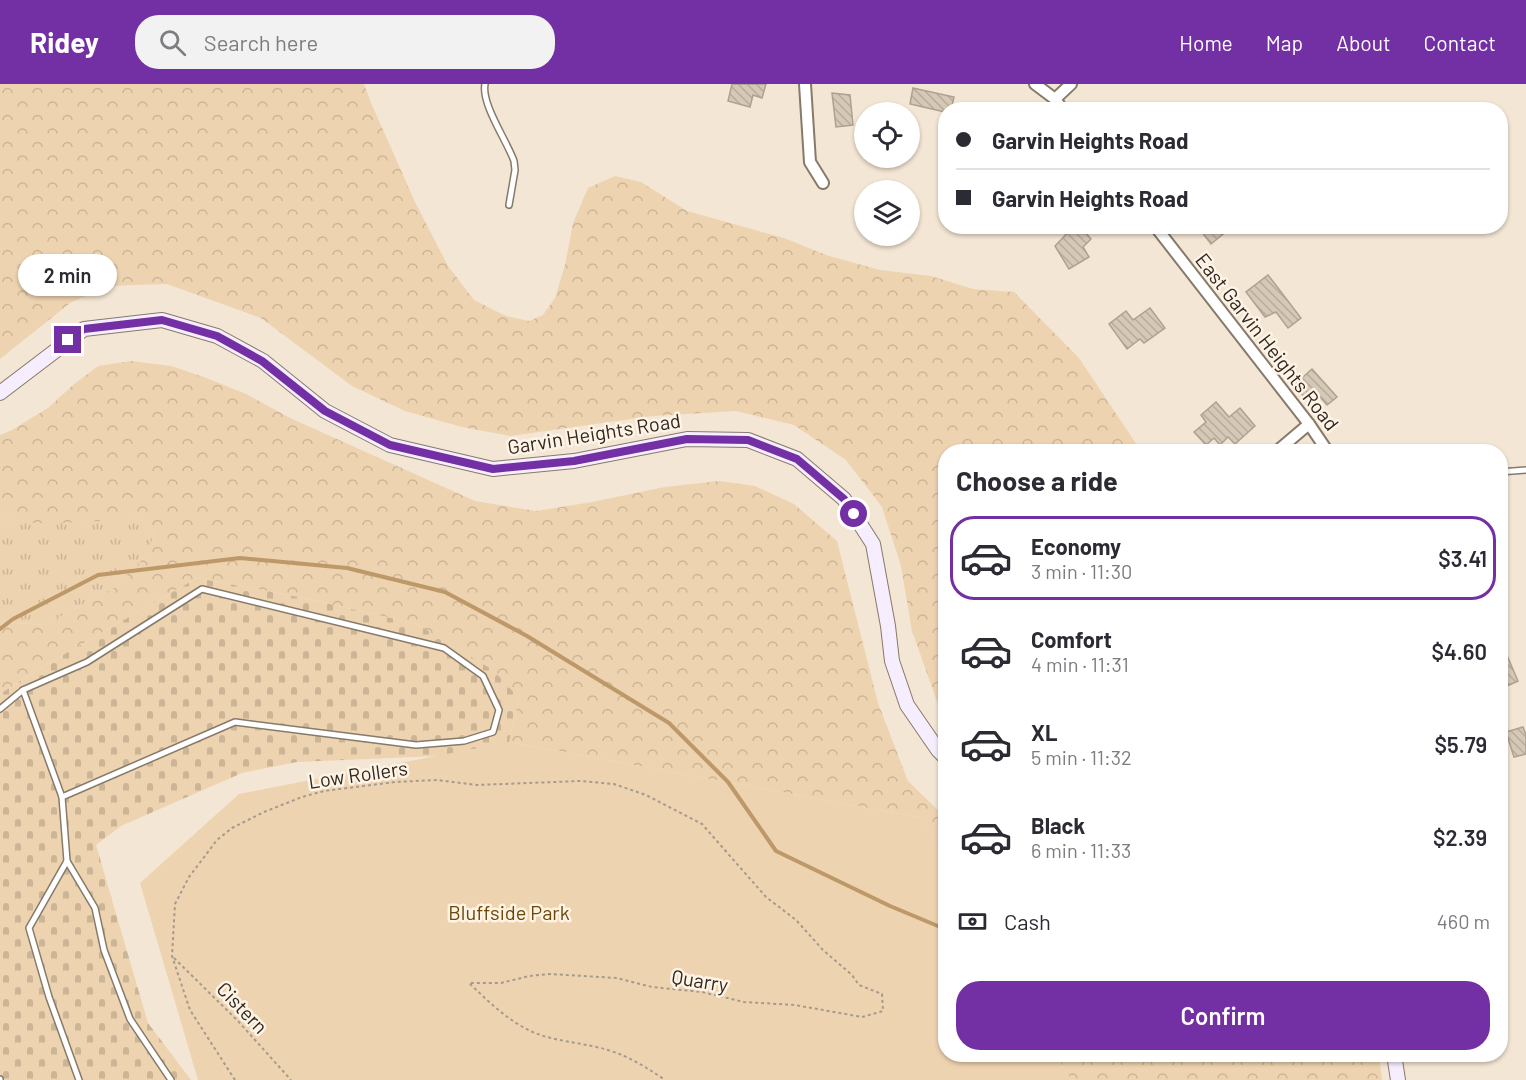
<!DOCTYPE html>
<html lang="en">
<head>
<meta charset="utf-8">
<style>
	body { margin:0; font-family:Barlow,sans-serif; background:#f2f2f3; color:#2b2b33; height:100vh; display:flex; flex-direction:column; font-size:22px; white-space:nowrap }
	* { box-sizing:border-box; margin:0 }
	p { font-size:20px; color:#7c7c81 }
	.icon { flex:none; width:33px; height:33px; fill:none; stroke:currentColor; stroke-width:2; stroke-linecap:round; stroke-linejoin:round }
	.map { position:relative; flex:1; overflow:hidden }
	.panel { position:absolute; left:938px; top:360px; width:570px; height:618px; display:flex; flex-direction:column; background:#fff; border-radius:24px; box-shadow:0 2px 4px #0004 }
	.panel>* { flex:none }
	.guide { position:absolute; left:938px; top:18px; width:570px; height:132px; border-radius:24px; box-shadow:0 2px 4px #0004; display:grid; align-content:center; height:132px; padding:0 18px; background:#fff }
	.fabs { position:absolute; left:854px; top:18px; display:grid; gap:12px }
	.fabs a { display:grid; place-items:center; width:66px; height:66px; border-radius:50%; background:#fff; box-shadow:0 2px 4px #0004; font-size:30px }
	.end { position:absolute; width:27px; height:27px; margin:-14px; border:8px solid #732fa4; background:#fff; box-shadow:0 0 0 3px #fff }
	.from { border-radius:50% }
	.bubble { position:absolute; height:42px; border-radius:21px; background:#fff; box-shadow:0 2px 4px #0004; font-size:20px; font-weight:600; line-height:42px; text-align:center }
	.guide b { display:flex; align-items:center; gap:21px; height:57px; font-size:22px }
	.guide b+b { border-top:2px solid #e1e1e2 }
	.guide i { width:15px; height:15px; background:#2b2b33 }
	ul { padding:0; list-style:none }
	li { display:flex; align-items:center; gap:18px; height:84px; margin:0 12px 9px; padding:0 6px; border:3px solid transparent; border-radius:24px }
	li div { flex:1 }
	li b { display:block; font-size:22px }
	li em { font-style:normal; font-weight:600 }
	li.selected { border-color:#732fa4 }
	li>.icon { width:54px; height:54px; stroke-width:1.5 }
	h2 { padding:0 18px; font-size:27px; line-height:72px }
	.pay { display:flex; align-items:center; gap:15px; height:66px; padding:0 18px; font-size:22px }
	.pay p { margin-inline-start:auto }
	.primary-button { display:flex; gap:12px; margin-top:auto; padding:12px 18px }
	.primary-button a { flex:1; height:69px; border-radius:24px; background:#732fa4; color:#fff; font-size:24px; font-weight:600; line-height:69px; text-align:center }
	header { display:flex; align-items:center; gap:36px; box-sizing:border-box; height:84px; padding:0 30px; background:#732fa4; color:#fff }
	header strong { font-size:28px }
	nav { display:flex; gap:33px; margin-inline-start:auto; font-size:21px }
	.search { width:420px; height:54px; background:#f2f2f3; display:flex; align-items:center; gap:15px; box-sizing:border-box; padding:0 21px; border-radius:24px; color:#7c7c81; font-size:22px }
	.map>svg:first-child { display:block }
	.grass { fill:url(#grass-tufts) }
	.forest { fill:url(#forest-crowns) }
	.cemetery { fill:url(#cemetery-stones) }
	.park { fill:#eed3b0 }
	.lines { fill:none; stroke-linecap:round; stroke-linejoin:round }
	.stream { stroke:#bd9868; stroke-width:4 }
	.building { fill:url(#building-back-hatch); stroke:#aea190; stroke-width:1.5 }
	.lane-casing { stroke:#867a6a; stroke-width:8 }
	.street-casing { stroke:#867a6a; stroke-width:14 }
	.secondary-casing { stroke:#867a6a; stroke-width:16 }
	.path { stroke:#a59a8d; stroke-width:2; stroke-dasharray:3 3; stroke-linecap:butt }
	.lane { stroke:#fff; stroke-width:5 }
	.street { stroke:#fff; stroke-width:10 }
	.secondary { stroke:#f6eefe; stroke-width:14 }
	.route { stroke:#732fa4; stroke-width:8 }
	.labels { text-anchor:middle; stroke-width:5; stroke-linejoin:round; paint-order:stroke }
	.street-label { font-size:20px; fill:#2e2922; stroke:#fff3e5 }
	.park-label { font-size:20px; fill:#6b4708; stroke:#fff3e5 }
</style>
</head>
<body>
<header>
<strong>Ridey</strong>
<div class="search"><svg class="icon" aria-label="search" viewBox="0 0 24 24"><circle cx="10" cy="10" r="6"/><path d="M15 15l6 6"/></svg>Search here</div>
<nav><a>Home</a><a>Map</a><a>About</a><a>Contact</a></nav>
</header>
<div class="map">
<svg width="1526" height="996" viewBox="0 0 1526 996">
	<defs>
		<pattern id="grass-tufts" width="24" height="20" patternUnits="userSpaceOnUse" patternTransform="scale(1.5)"><rect width="24" height="20" fill="#eed3b0"/><path d="M3 7l-1-3M5 7V3M7 7l1-3M15 17l-1-3M17 17v-4M19 17l1-3" fill="none" stroke="#ccb597"/></pattern>
		<pattern id="forest-crowns" width="20" height="18" patternUnits="userSpaceOnUse" patternTransform="scale(1.5)"><rect width="20" height="18" fill="#eed3b0"/><path d="M2 6a3 3 0 1 1 6 0M12 15a3 3 0 1 1 6 0" fill="none" stroke="#ccb597"/></pattern>
		<pattern id="cemetery-stones" width="16" height="16" patternUnits="userSpaceOnUse" patternTransform="scale(1.5)"><rect width="16" height="16" fill="#eed3b0"/><path d="M2 7V4a2 2 0 0 1 4 0v3zM10 15v-3a2 2 0 0 1 4 0v3z" fill="#ccb597"/></pattern>
		<pattern id="building-back-hatch" width="6" height="6" patternUnits="userSpaceOnUse" patternTransform="scale(1.5)"><rect width="6" height="6" fill="#d5c8b6"/><path d="M-1 5l2 2M0 0l6 6M5-1l2 2" fill="none" stroke="#b7ac9c"/></pattern>
	</defs>
	<rect width="100%" height="100%" fill="#f4e6d4"/>
	<path class="grass" d="M7,435c46,8 88,0 134,0l13,12 -5,22 -35,35 -69,37 -45,-3v-101z"/>
	<g class="forest">
		<polygon points="0,0 364,0 372,21 415,118 448,182 474,216 506,232 529,237 543,231 555,214 565,181 573,139 588,104 615,92 641,98 687,127 784,154 826,171 880,186 931,192 973,205 1014,208 1079,274 1141,367 945,368 945,633 940,626 912,547 901,482 882,423 846,376 794,341 736,327 653,332 510,352 462,343 405,327 352,302 261,234 167,200 108,202 70,219 0,275"/>
		<polygon points="131,277 171,282 204,293 246,310 290,334 475,417 536,427 592,418 665,403 719,397 755,402 794,420 837,457 878,619 908,697 945,733 945,774 922,734 509,658 519,614 417,540 299,513 197,494 42,583 0,610 0,538 45,541 114,504 149,469 154,447 141,435 62,439 30,439 7,435 0,437 0,351 12,346 48,324 73,301 98,282"/>
		<polygon points="1056,971 1379,971 1382,996 1071,996"/>
	</g>
	<polygon class="cemetery" points="197,494 299,513 417,540 493,586 519,614 509,658 460,671 297,678 242,689 121,742 96,761 148,939 191,996 0,996 0,610 42,583"/>
	<polygon class="park" points="509,658 922,734 945,774 945,970 1056,971 1071,996 198,996 140,799 239,710"/>
	<g class="lines">
		<polyline class="stream" points="0,545 13,535 98,491 240,474 347,484 445,508 527,552 669,639 728,698 776,767 890,822 945,845"/>
	</g>
	<g class="building">
		<polygon points="732,0 766,0 762,14 753,11 750,23 728,17"/>
		<polygon points="913,4 954,13 951,26 945,26 945,28 910,20"/>
		<polygon points="832,9 850,11 853,41 836,43"/>
		<polygon points="1074,142 1080,142 1091,155 1083,163 1089,173 1069,185 1055,162"/>
		<polygon points="1206,142 1233,142 1211,160 1201,147"/>
		<polygon points="1268,191 1301,234 1288,244 1276,228 1265,233 1246,208"/>
		<polygon points="1150,224 1165,244 1144,259 1140,255 1127,265 1109,240 1126,227 1133,236"/>
		<polygon points="1312,285 1337,313 1327,321 1315,307 1306,315 1294,301"/>
		<polygon points="1216,318 1229,333 1240,324 1255,342 1235,360 1228,353 1220,361 1214,354 1206,361 1194,348 1206,338 1201,331"/>
		<polygon points="1500,555 1518,597 1500,605"/>
		<polygon points="1523,643 1526,651 1526,670 1514,673 1506,648"/>
	</g>
	<g class="lines">
		<defs>
			<g id="lane">
				<path d="M485,0c-4,20 22,57 29,77l1,9 -6,35"/>
				<polyline points="1500,388 1526,386"/>
				<polyline points="23,606 62,713 67,777 95,824 104,866 130,935 171,996"/>
				<polyline points="0,625 23,606 87,578 202,505 444,564 483,592 499,626 493,648 464,657 416,661 235,638 62,713"/>
				<polyline points="67,777 29,844 49,913 79,996"/>
				<polyline points="0,995 0,996"/>
			</g>
			<g id="street">
				<polyline points="805,0 810,78 823,99"/>
				<polyline points="1035,0 1055,15 1063,26"/>
				<polyline points="1055,15 1071,0"/>
				<polyline points="1155,142 1309,340 1328,368"/>
				<polyline points="1276,368 1309,340"/>
			</g>
			<g id="secondary">
				<polyline points="0,309 84,245 162,236 217,252 263,277 325,327 390,361 493,385 574,377 687,355 748,356 797,375 844,415 873,460 888,542 892,577 907,621 938,666 945,673"/>
				<polyline points="1394,970 1398,996"/>
			</g>
		</defs>
		<use href="#lane" class="lane-casing"/>
		<use href="#street" class="street-casing"/>
		<use href="#secondary" class="secondary-casing"/>
		<g class="path">
			<polyline points="174,874 238,937 291,996"/>
			<path d="M235,996l-45,-70 -18,-54 3,-52 14,-27 28,-37 15,-12 32,-16 38,-15 22,-6 71,-9 42,-2 40,5 103,-4 34,3 32,11 56,29 64,73 30,23 27,30 29,25 7,10 23,9 1,17 -21,6 -67,-12 -51,-3 -42,-10 -50,-5 -35,-9 -67,-4 -21,2 -28,7h-32c20,19 40,39 66,50 23,9 50,10 73,17 22,7 38,17 57,30"/>
		</g>
		<use href="#lane" class="lane"/>
		<use href="#street" class="street"/>
		<use href="#secondary" class="secondary"/>
	</g>
	<g class="lines">
		<polyline class="route" points="68,256 84,245 162,236 217,252 262,277 325,327 390,361 493,385 574,377 687,355 748,356 797,375 844,415 854,430"/>
	</g>
	<g class="labels">
		<g class="street-label">
			<text transform="translate(1267 258) rotate(52)" y="7">East Garvin Heights Road</text>
			<text transform="translate(594 350) rotate(-9)" y="7">Garvin Heights Road</text>
			<text transform="translate(358 691) rotate(-8)" y="7">Low Rollers</text>
			<text transform="translate(700 897) rotate(9)" y="7">Quarry</text>
			<text transform="translate(242 924) rotate(46)" y="7">Cistern</text>
		</g>
		<g class="park-label">
			<text x="509" y="836">Bluffside Park</text>
		</g>
	</g>
</svg>
<div class="fabs">
<a><svg class="icon" aria-label="locate" viewBox="0 0 24 24"><circle cx="12" cy="12" r="6"/><path d="M12 2v4M12 18v4M2 12h4M18 12h4"/></svg></a>
<a><svg class="icon" aria-label="layers" viewBox="0 0 24 24"><path d="M12 4l9 5-9 5-9-5zM3 14l9 5 9-5"/></svg></a>
</div>
<i class="end from" style="left:854px;top:430px"></i>
<i class="end" style="left:68px;top:256px"></i>
<div class="bubble" style="left:18px;top:170px;width:99px">2 min</div>
<div class="guide">
<b><i class="from"></i>Garvin Heights Road</b>
<b><i></i>Garvin Heights Road</b>
</div>
<section class="panel">
<h2>Choose a ride</h2>
<ul>
<li class="selected"><svg class="icon" aria-label="car" viewBox="0 0 24 24"><path d="M5 17H2v-5l4-1 3-4h7l3 4 3 1v5h-3M9 17h6M6 11h13"/><circle cx="7" cy="17" r="2"/><circle cx="17" cy="17" r="2"/></svg><div><b>Economy</b><p>3 min · 11:30</p></div><em>$3.41</em></li>
<li><svg class="icon" aria-label="car" viewBox="0 0 24 24"><path d="M5 17H2v-5l4-1 3-4h7l3 4 3 1v5h-3M9 17h6M6 11h13"/><circle cx="7" cy="17" r="2"/><circle cx="17" cy="17" r="2"/></svg><div><b>Comfort</b><p>4 min · 11:31</p></div><em>$4.60</em></li>
<li><svg class="icon" aria-label="car" viewBox="0 0 24 24"><path d="M5 17H2v-5l4-1 3-4h7l3 4 3 1v5h-3M9 17h6M6 11h13"/><circle cx="7" cy="17" r="2"/><circle cx="17" cy="17" r="2"/></svg><div><b>XL</b><p>5 min · 11:32</p></div><em>$5.79</em></li>
<li><svg class="icon" aria-label="car" viewBox="0 0 24 24"><path d="M5 17H2v-5l4-1 3-4h7l3 4 3 1v5h-3M9 17h6M6 11h13"/><circle cx="7" cy="17" r="2"/><circle cx="17" cy="17" r="2"/></svg><div><b>Black</b><p>6 min · 11:33</p></div><em>$2.39</em></li>
</ul>
<div class="pay"><svg class="icon" aria-label="cash" viewBox="0 0 24 24"><path d="M3 7h18v10H3z"/><circle cx="12" cy="12" r="2"/></svg>Cash<p>460 m</p></div>
<div class="primary-button"><a>Confirm</a></div>
</section>
</div>
</body>
</html>
